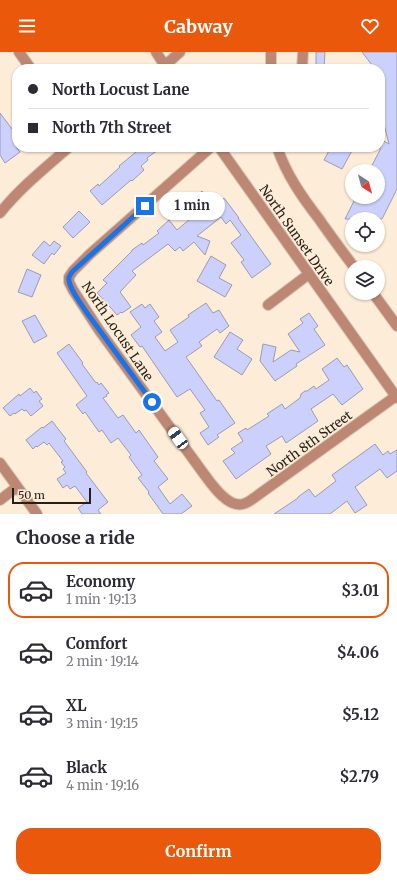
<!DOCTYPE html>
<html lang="en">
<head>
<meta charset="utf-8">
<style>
	body { margin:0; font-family:Merriweather,serif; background:#f7f7f7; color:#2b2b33; height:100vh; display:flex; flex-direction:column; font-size:15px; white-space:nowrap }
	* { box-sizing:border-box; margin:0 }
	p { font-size:13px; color:#7c7c81 }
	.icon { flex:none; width:22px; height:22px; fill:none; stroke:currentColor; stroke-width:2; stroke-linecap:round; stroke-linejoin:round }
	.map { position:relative; height:462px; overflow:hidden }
	.side { display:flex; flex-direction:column; background:#fff; flex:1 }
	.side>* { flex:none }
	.top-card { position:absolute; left:12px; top:12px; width:373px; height:88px; border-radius:16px; box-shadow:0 1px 3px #0004; display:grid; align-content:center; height:88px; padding:0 16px; background:#fff }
	.needle { width:26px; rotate:144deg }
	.fabs { position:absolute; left:345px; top:112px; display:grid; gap:8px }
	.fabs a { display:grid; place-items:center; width:40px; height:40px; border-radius:50%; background:#fff; box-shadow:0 1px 3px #0004; font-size:20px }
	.scale { position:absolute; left:12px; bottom:10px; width:79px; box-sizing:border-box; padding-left:4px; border:2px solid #251f17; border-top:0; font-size:11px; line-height:14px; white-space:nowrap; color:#251f17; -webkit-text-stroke:3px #fdecd7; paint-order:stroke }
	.end { position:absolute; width:18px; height:18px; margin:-9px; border:5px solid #1a73e8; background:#fff; box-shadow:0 0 0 2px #fff }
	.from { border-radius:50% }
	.bubble { position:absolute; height:28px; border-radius:14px; background:#fff; box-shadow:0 1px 3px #0004; font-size:13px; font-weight:700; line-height:28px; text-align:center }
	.car { position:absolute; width:12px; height:24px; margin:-12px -6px; border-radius:5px; box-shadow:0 0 3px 1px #0007; background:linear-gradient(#fff 24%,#345 0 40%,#fff 0 76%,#345 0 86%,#fff 0) }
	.top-card b { display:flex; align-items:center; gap:14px; height:38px; font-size:15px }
	.top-card b+b { border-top:1px solid #e1e1e2 }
	.top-card i { width:10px; height:10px; background:#2b2b33 }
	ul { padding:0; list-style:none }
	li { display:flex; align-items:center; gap:12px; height:56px; margin:0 8px 6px; padding:0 8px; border:2px solid transparent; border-radius:16px }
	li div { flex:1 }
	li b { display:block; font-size:15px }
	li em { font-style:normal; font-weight:700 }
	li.active { border-color:#ea580c }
	li>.icon { width:36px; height:36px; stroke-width:1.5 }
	h2 { padding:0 16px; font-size:18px; line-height:48px }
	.cta { display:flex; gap:8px; margin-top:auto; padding:8px 16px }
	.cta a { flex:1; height:46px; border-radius:16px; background:#ea580c; color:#fff; font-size:16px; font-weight:700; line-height:46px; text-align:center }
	header { display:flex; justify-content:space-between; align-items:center; height:52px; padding:0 16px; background:#ea580c; color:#fff; font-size:18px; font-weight:700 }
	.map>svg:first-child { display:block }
	.building { fill:#cbd0fc; stroke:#9a9cb3 }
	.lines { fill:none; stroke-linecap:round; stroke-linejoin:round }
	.minor-casing { stroke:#d6c7b4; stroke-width:12 }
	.minor { stroke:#bd8773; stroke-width:10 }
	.route { stroke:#1a73e8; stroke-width:5 }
	.labels { text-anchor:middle; stroke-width:3.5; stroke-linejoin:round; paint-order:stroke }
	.street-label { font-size:13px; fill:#251f17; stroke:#fdecd7 }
</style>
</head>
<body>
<header><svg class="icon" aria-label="menu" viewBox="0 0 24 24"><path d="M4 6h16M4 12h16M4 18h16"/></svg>Cabway<svg class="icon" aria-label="heart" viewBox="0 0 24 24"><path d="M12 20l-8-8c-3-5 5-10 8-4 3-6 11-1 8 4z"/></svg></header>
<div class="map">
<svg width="397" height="462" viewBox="0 0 397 462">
	<rect width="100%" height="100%" fill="#fdecd7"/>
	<g class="building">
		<polygon points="316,0 325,0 324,17 316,17"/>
		<polygon points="362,0 397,0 397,137 382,167 345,167 356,145 378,145 378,119 369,119 380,98 380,87 389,92 380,57 380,17 375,17"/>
		<polygon points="0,61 12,77 14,76 17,80 17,96 20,100 5,111 0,103"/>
		<polygon points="142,95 162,95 147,106 148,108 141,114 144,118 132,129 131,128 102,153 90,139 98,132 99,134 120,115 119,114"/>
		<polygon points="331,95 354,95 342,117 324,108"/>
		<polygon points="202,139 213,154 224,146 239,166 238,166 271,212 252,226 241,210 244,208 231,191 241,183 230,168 226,172 221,165 197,184 210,189 205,203 194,190 183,199 180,195 175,199 168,192 132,219 136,223 120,240 131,255 122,261 121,260 117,263 111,256 97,241 107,231 103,228 132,199 132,198 142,191 143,193 159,181 157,179 169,168 177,178 197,161 189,150"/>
		<polygon points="79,159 90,170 73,186 63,175"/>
		<polygon points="44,189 50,194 54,189 61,194 54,203 52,201 44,212 32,203"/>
		<polygon points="211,204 226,213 219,226 232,233 225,245 197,229"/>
		<polygon points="27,217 41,223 32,245 18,240"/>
		<polygon points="206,251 213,261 219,258 229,274 220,281 217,277 199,290 202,294 186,305 217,349 219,348 235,371 217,383 219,385 208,393 200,381 209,375 200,361 205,358 190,337 177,345 142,294 140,295 131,283 141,275 130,260 142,252 145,256 150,252 159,265 154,269 162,280 155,285 165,299 178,290 170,278 189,265 188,263"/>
		<polygon points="309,261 318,274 314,277 325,293 296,312 297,314 275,329 260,309 263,292 276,295 273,310 291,298 300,300 288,282 303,271 300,267"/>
		<polygon points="35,263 47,284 34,291 22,269"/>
		<polygon points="230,280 243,288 237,297 252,307 242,323 214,305"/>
		<polygon points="69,292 83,311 82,312 96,331 97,330 99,333 101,331 109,341 106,343 107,344 103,346 118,366 123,363 136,381 139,378 158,405 154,409 168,427 158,435 170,452 182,442 192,454 181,462 163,462 148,441 149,440 138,426 142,423 129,405 131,403 118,386 111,391 102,378 99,380 85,360 83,362 76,353 87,344 57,301"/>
		<polygon points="337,306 344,315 347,313 363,337 342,353 333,342 311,357 318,369 286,391 282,384 266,394 271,402 236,427 223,409 235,401 231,397 243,389 238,381 246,376 247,378 269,364 267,362 282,352 285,357 300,346 301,342 305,339 307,339 314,334 316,337 329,328 322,317"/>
		<polygon points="30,336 34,341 36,339 42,347 39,349 43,354 31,364 26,358 24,359 22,357 15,362 14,361 10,364 3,356 19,342 20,344"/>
		<polygon points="52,369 66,387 64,389 87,420 86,421 108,450 98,458 101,462 82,462 78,456 87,450 75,434 70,437 67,433 63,436 57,427 66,421 63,417 65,415 61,410 63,409 49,391 47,393 44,390 37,395 36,394 33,397 26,388 42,375 43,376"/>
		<polygon points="375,392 383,403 388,399 390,402 397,398 397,419 387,426 380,417 355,435 367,453 355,461 347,449 330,462 274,462 298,446 298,445 309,437 315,445 336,429 332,423"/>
	</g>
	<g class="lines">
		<defs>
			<g id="minor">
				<polyline points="19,0 31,17"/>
				<polyline points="156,0 167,17"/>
				<polyline points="161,17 180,0"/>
				<polyline points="271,17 271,0"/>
				<polyline points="302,17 303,0"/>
				<path d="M211,95l-121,107 -17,17 -4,6v5l4,8 26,40 105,144c8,11 24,34 39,30 4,-1 8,-4 11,-6l142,-102"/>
				<polyline points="219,95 397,346"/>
				<path d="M277,95c9,27 25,50 42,72 11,16 23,32 35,48"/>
				<path d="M0,161c20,-25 45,-45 69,-66"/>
				<polyline points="373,241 397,274"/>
				<polyline points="268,253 309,222"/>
				<polyline points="0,411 37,462"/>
				<polyline points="0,448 17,435"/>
			</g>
		</defs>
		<use href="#minor" class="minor-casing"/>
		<use href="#minor" class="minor"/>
	</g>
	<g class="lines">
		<path class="route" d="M145,154l-72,65c-1,0 -3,5 -4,6 -2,9 13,28 18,36l65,89"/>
	</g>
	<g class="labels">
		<g class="street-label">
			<text transform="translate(297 183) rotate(55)" y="5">North Sunset Drive</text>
			<text transform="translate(118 279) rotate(56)" y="5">North Locust Lane</text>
			<text transform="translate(309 391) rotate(-36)" y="5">North 8th Street</text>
		</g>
	</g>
</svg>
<div class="fabs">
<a><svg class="needle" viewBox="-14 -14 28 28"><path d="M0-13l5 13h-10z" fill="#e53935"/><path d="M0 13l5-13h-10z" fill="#7c7c81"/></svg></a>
<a><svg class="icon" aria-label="locate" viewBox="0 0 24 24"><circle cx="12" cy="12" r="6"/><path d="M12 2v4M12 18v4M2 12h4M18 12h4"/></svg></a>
<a><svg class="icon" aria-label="layers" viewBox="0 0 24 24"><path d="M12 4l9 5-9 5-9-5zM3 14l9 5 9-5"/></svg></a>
</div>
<div class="scale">50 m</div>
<i class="end from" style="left:152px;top:350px"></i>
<i class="end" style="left:145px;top:154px"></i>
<div class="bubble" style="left:159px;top:140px;width:66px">1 min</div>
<i class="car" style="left:178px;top:386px;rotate:324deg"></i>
<div class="top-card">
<b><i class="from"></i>North Locust Lane</b>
<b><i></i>North 7th Street</b>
</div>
</div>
<section class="side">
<h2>Choose a ride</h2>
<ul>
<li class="active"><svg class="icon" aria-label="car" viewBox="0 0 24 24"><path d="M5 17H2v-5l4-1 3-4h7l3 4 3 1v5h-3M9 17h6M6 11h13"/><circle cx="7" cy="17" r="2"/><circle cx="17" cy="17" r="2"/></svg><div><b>Economy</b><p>1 min · 19:13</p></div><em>$3.01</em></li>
<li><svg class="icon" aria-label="car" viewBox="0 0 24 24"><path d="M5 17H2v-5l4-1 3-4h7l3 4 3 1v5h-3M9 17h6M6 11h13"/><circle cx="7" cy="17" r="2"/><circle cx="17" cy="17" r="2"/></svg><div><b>Comfort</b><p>2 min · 19:14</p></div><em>$4.06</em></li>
<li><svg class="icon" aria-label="car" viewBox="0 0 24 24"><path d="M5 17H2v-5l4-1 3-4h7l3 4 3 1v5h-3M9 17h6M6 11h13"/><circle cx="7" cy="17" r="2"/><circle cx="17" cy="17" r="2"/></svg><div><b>XL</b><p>3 min · 19:15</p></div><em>$5.12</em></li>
<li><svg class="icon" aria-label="car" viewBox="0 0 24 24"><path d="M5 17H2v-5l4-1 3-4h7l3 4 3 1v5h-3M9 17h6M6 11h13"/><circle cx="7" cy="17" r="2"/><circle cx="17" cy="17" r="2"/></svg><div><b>Black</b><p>4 min · 19:16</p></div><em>$2.79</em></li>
</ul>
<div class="cta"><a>Confirm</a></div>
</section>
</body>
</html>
